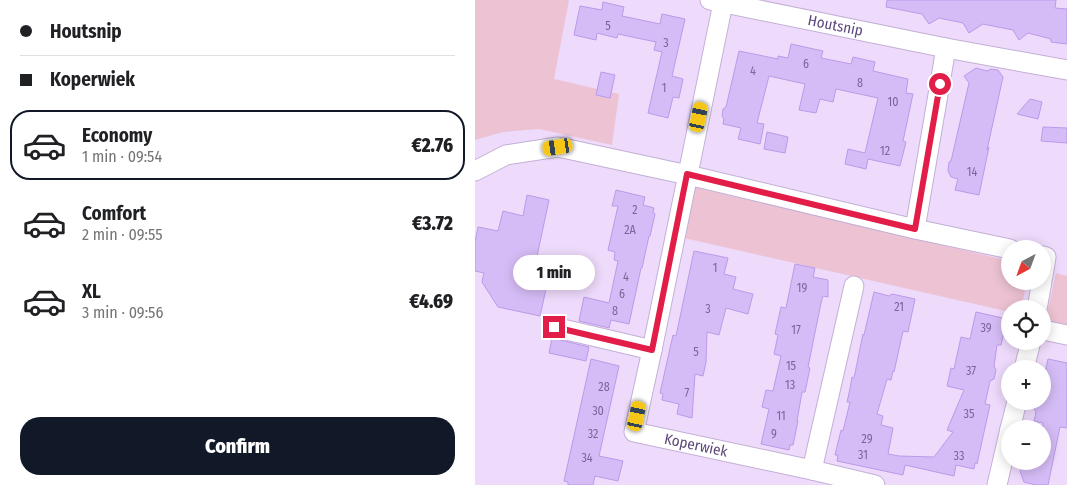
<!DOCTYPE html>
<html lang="en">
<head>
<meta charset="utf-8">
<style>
	body { margin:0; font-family:"Fira Sans Condensed",sans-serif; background:#f2f2f2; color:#202124; height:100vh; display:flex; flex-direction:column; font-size:19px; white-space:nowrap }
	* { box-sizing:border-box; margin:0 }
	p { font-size:16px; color:#757577 }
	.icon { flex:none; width:28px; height:28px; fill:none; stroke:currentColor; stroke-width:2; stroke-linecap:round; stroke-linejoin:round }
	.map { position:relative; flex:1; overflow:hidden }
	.drawer { display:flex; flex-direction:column; background:#fff; width:475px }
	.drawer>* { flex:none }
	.hud { display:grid; align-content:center; height:110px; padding:0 20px; background:#fff }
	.needle { width:32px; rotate:221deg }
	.tools { position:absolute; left:526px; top:240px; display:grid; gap:10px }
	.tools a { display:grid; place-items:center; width:50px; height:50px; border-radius:50%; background:#fff; box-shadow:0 2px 12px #0003; font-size:25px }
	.end { position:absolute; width:22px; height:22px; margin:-11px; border:6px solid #e11d48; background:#fff; box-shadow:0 0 0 2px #fff }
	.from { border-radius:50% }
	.bubble { position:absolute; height:35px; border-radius:18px; background:#fff; box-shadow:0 2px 12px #0003; font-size:16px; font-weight:800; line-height:35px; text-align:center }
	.car { position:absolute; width:15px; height:30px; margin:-15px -8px; border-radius:6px; box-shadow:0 0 4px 1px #0007; background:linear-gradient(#f5c518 24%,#345 0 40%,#f5c518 0 76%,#345 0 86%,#f5c518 0) }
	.hud b { display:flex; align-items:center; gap:18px; height:48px; font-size:19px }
	.hud b+b { border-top:1px solid #e0e0e0 }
	.hud i { width:12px; height:12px; background:#202124 }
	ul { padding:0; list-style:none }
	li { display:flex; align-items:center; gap:15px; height:70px; margin:0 10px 8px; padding:0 10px; border:2px solid transparent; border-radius:20px }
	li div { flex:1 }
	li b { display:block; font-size:19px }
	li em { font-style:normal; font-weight:800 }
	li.selected { border-color:#111827 }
	li>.icon { width:45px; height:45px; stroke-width:1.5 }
	.cta { display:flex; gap:10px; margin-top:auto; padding:10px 20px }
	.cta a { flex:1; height:58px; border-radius:20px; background:#111827; color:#fff; font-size:20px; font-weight:800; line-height:58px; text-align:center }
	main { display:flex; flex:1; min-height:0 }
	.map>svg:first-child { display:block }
	.residential { fill:#eedafb; fill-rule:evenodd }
	.green { fill:#edc3d3 }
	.building { fill:#d5bcf6; stroke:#bb9aea }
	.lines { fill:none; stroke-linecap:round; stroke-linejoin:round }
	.minor-casing { stroke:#c2b0d6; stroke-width:21 }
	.minor { stroke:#fff; stroke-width:19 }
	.route { stroke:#e11d48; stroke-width:6 }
	.labels { text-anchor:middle; stroke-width:4; stroke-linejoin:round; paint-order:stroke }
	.number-label { font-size:12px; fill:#7a6599 }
	.street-label { font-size:15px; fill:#5c487a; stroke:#f9eeff }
</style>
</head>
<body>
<main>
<section class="drawer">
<div class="hud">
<b><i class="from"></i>Houtsnip</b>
<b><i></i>Koperwiek</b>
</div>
<ul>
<li class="selected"><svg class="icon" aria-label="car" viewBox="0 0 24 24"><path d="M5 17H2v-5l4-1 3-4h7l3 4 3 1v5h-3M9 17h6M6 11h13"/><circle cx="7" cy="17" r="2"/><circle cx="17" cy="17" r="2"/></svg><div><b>Economy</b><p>1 min · 09:54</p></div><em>€2.76</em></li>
<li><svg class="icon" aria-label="car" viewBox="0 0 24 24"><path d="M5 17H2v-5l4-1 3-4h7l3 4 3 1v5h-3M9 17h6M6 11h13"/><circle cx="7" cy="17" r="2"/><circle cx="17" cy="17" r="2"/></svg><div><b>Comfort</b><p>2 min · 09:55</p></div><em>€3.72</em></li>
<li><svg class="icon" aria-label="car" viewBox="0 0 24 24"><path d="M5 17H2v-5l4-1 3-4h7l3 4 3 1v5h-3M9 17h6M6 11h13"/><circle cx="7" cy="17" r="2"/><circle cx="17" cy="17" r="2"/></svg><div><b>XL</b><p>3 min · 09:56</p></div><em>€4.69</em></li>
</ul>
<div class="cta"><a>Confirm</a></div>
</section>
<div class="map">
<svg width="592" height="485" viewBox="0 0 592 485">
	<rect width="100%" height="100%" fill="#f6e6fe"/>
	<path class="residential" d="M0,0h592v485h-592zM535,249h33v32h-33zM535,309h33v32h-33zM535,369h33v32h-33zM535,429h33v32h-33z"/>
	<g class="green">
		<polygon points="0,0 94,0 79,79 144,94 137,145 64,129 28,132 0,140"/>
		<polygon points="219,187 535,261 535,281 552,281 546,309 535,309 535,312 209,238"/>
		<polygon points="581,273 592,276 592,327 570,322"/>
	</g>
	<g class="building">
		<polygon points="412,0 581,0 580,8 592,9 592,44 576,42 576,39 553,33 544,40 538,30 508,24 494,33 488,23 464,18 454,24 447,14 411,7"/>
		<polygon points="128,2 149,7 147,16 185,24 187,14 210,19 197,76 208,79 204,98 198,97 193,118 173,113 187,52 179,50 181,42 143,34 142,38 122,33 121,40 99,35 105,6 127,10"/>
		<polygon points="316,44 348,51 346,58 376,64 378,57 400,62 398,71 433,79 431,93 438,94 428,141 431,142 425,166 393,159 391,169 370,164 373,149 390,153 403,98 361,89 358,102 345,99 341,113 324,110 330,84 294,76 282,123 289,124 285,144 263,139 266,128 248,124 249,119 247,116 248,109 251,107 264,51 303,59 303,56 313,58"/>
		<polygon points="501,68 512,71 516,69 523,70 528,77 512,150 514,147 504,195 480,190 483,179 476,177 473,171 474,162 476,161 494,83 489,76"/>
		<polygon points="126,72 140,75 135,98 121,95"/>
		<polygon points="555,99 567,102 563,119 542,114"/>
		<polygon points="568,127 592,128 592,143 566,141"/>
		<polygon points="292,132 313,137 310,153 289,149"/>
		<polygon points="141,190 170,197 168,205 179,208 178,212 180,214 175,236 174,236 167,268 166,268 154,324 136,320 134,328 104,321 109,297 134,303 143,261 139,260 140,252 133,250 143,206 137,206"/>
		<polygon points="52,195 74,200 61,261 104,270 100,286 73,280 65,316 23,307 7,282 9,273 0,271 0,242 3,227 23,231 28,211 48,216"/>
		<polygon points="219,251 253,258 249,274 261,277 258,289 278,294 273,314 251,308 244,335 232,332 231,362 228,376 220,374 217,418 202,414 204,404 187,400 188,394 185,393 198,335 201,336"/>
		<polygon points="320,264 340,268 338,277 353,280 353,297 348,296 346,303 333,367 335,368 330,392 327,392 322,421 323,421 318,445 315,445 314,450 286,444 294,409 287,407 291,390 298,391 306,356 299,354 303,335 300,334 306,307 311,308"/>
		<polygon points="399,292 414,296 417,294 440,299 433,332 428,331 419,372 418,371 416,380 412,379 402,414 408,416 406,425 418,428 413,454 424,456 459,457 478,432 472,430 489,390 472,386 476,368 479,369 486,337 495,339 501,312 532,319 526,345 522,345 519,366 521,370 519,379 515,381 510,404 515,405 502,464 500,463 499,469 481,465 479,476 430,465 428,475 362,461 363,455 360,455 366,430 368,431 375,402 372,402 375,389 377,377 379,378 388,334 389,335"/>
		<polygon points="77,338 114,347 111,361 74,353"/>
		<polygon points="116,359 144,366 124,456 148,461 143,481 120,476 118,485 93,485 93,482 89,481"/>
		<polygon points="573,359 592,363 592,428 585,427 573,485 561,485 549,482 545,471 549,466 550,461 568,461 568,423 559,421 561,412 558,407 563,404 564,401 568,401 568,382"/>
	</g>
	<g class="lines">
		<defs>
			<g id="minor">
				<path id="s1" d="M235,0l236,48 -31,181"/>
				<polyline points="471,48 592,70"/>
				<polyline points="0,171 31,155 83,147 213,175 440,229 535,249"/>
				<polyline points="568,256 571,257 568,276"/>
				<polyline points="562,309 567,281"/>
				<path id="s2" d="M79,327l98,23 -18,82 178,38 63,15"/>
				<polyline points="568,330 592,335"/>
				<polyline points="177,350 248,3"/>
				<polyline points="549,369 556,341"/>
				<polyline points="535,429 542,401"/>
				<polyline points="337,470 379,286"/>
				<polyline points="522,485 535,429"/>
			</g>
		</defs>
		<use href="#minor" class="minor-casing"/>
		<use href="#minor" class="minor"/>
	</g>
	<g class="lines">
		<polyline class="route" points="79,327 177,350 212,174 440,229 465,84"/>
	</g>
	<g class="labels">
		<g class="number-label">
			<text x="133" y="30">5</text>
			<text x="191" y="47">3</text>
			<text x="331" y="68">6</text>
			<text x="278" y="75">4</text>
			<text x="385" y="87">8</text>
			<text x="189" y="92">1</text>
			<text x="418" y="106">10</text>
			<text x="410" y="155">12</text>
			<text x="497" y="176">14</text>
			<text x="160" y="214">2</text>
			<text x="155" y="234">2A</text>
			<text x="240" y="272">1</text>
			<text x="151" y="281">4</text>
			<text x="327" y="292">19</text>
			<text x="147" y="298">6</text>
			<text x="424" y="311">21</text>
			<text x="233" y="313">3</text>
			<text x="140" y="315">8</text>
			<text x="511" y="332">39</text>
			<text x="321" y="334">17</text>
			<text x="221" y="356">5</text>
			<text x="316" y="370">15</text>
			<text x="496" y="375">37</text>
			<text x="315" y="389">13</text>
			<text x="129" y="391">28</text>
			<text x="212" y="397">7</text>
			<text x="123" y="415">30</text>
			<text x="494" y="418">35</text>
			<text x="306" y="420">11</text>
			<text x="118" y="438">32</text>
			<text x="299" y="438">9</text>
			<text x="392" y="443">29</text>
			<text x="388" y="459">31</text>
			<text x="484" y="460">33</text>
			<text x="112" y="462">34</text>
		</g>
		<g class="street-label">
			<text dy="5" stroke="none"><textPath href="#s1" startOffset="128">Houtsnip</textPath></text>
			<text dy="5" stroke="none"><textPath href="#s2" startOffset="248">Koperwiek</textPath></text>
		</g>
	</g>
</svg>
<div class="tools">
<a><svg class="needle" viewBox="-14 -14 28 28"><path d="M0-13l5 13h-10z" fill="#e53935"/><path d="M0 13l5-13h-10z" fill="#757577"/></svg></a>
<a><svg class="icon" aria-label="locate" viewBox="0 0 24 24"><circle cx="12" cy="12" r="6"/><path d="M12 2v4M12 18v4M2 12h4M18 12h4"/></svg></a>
<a>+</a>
<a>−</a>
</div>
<i class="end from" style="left:465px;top:84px"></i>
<i class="end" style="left:79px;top:327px"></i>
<div class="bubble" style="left:38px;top:255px;width:82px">1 min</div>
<i class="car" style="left:224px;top:117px;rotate:12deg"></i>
<i class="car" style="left:83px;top:147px;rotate:261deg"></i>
<i class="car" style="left:162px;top:416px;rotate:12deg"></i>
</div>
</main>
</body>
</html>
